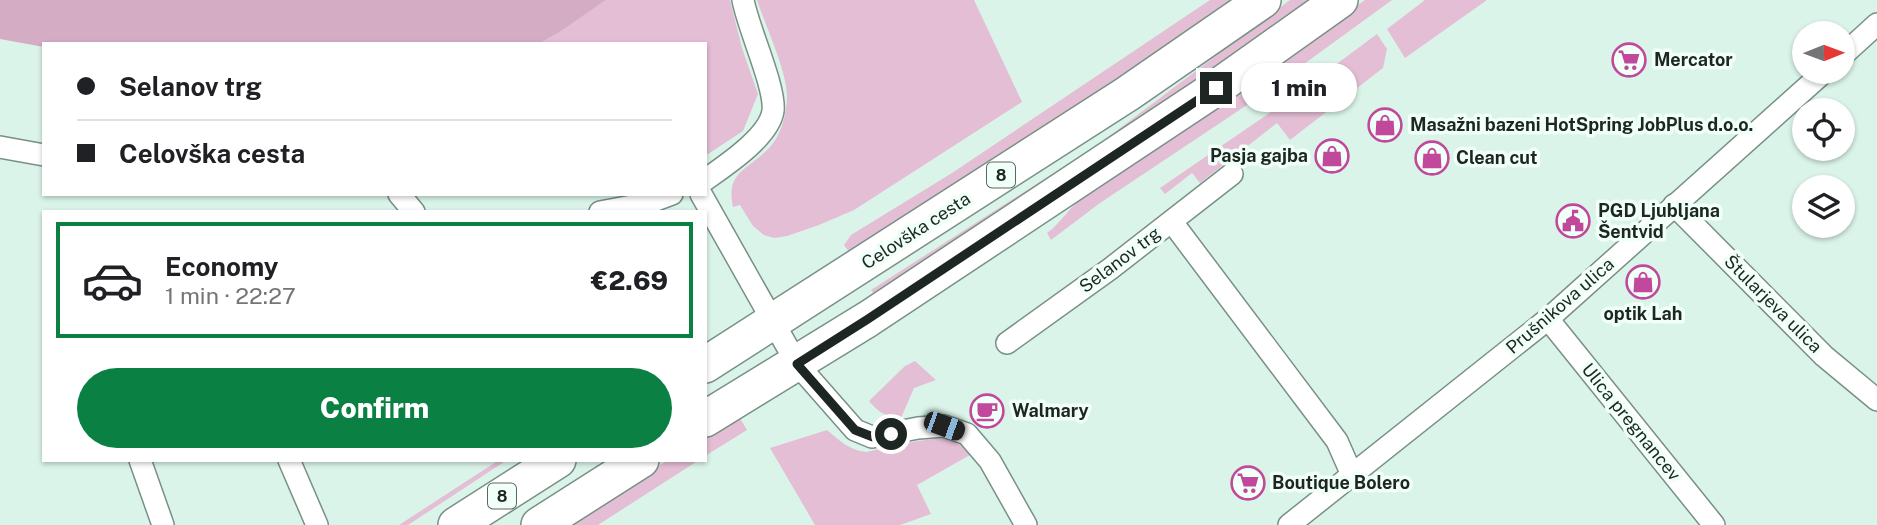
<!DOCTYPE html>
<html lang="en">
<head>
<meta charset="utf-8">
<style>
	body { margin:0; font-family:"Public Sans",sans-serif; background:#f2f2f2; color:#202124; height:100vh; display:flex; flex-direction:column; font-size:26px; white-space:nowrap }
	* { box-sizing:border-box; margin:0 }
	p { font-size:23px; color:#757577 }
	.icon { flex:none; width:38px; height:38px; fill:none; stroke:currentColor; stroke-width:2; stroke-linecap:round; stroke-linejoin:round }
	.map { position:relative; flex:1; overflow:hidden }
	.panel { position:absolute; left:42px; top:210px; width:665px; height:252px; display:flex; flex-direction:column; background:#fff; border-radius:0px; box-shadow:0 2px 5px #0004 }
	.panel>* { flex:none }
	.guide { position:absolute; left:42px; top:42px; width:665px; height:154px; border-radius:0px; box-shadow:0 2px 5px #0004; display:grid; align-content:center; height:154px; padding:0 35px; background:#fff }
	.needle { width:46px; rotate:89deg }
	.controls { position:absolute; left:1792px; top:21px; display:grid; gap:14px }
	.controls a { display:grid; place-items:center; width:63px; height:63px; border-radius:50%; background:#fff; box-shadow:0 2px 5px #0004; font-size:35px }
	.end { position:absolute; width:32px; height:32px; margin:-16px; border:9px solid #1d2622; background:#fff; box-shadow:0 0 0 4px #fff }
	.from { border-radius:50% }
	.bubble { position:absolute; height:49px; border-radius:24px; background:#fff; box-shadow:0 2px 5px #0004; font-size:23px; font-weight:800; line-height:49px; text-align:center }
	.car { position:absolute; width:21px; height:42px; margin:-21px -10px; border-radius:9px; box-shadow:0 0 5px 2px #0007; background:linear-gradient(#222 24%,#8ab4d8 0 40%,#222 0 76%,#8ab4d8 0 86%,#222 0) }
	.guide b { display:flex; align-items:center; gap:24px; height:66px; font-size:26px }
	.guide b+b { border-top:2px solid #e0e0e0 }
	.guide i { width:18px; height:18px; background:#202124 }
	ul { padding:12px 0 0; list-style:none }
	li { display:flex; align-items:center; gap:21px; height:116px; margin:0 14px 10px; padding:0 21px; border:4px solid #e0e0e0; border-radius:0px }
	li div { flex:1 }
	li b { display:block; font-size:26px }
	li em { font-style:normal; font-weight:800 }
	li.selected { border-color:#0b8043 }
	li>.icon { width:63px; height:63px; stroke-width:1.5 }
	.primary-button { display:flex; gap:14px; margin-top:auto; padding:14px 35px }
	.primary-button a { flex:1; height:80px; border-radius:42px; background:#0b8043; color:#fff; font-size:28px; font-weight:800; line-height:80px; text-align:center }
	.map>svg:first-child { display:block }
	.green { fill:#e4bed5 }
	.forest { fill:#d4adc4 }
	.lines { fill:none; stroke-linecap:round; stroke-linejoin:round }
	.street-casing { stroke:#789085; stroke-width:24 }
	.primary-casing { stroke:#789085; stroke-width:38 }
	.street { stroke:#fff; stroke-width:21 }
	.primary { stroke:#fff; stroke-width:35 }
	.route { stroke:#1d2622; stroke-width:9 }
	.labels { text-anchor:middle; stroke-width:7; stroke-linejoin:round; paint-order:stroke }
	.shield { fill:#f0fff8; stroke:#5c6762; stroke-width:2 }
	.shield-label { font-size:16px; font-weight:bold; fill:#1d2622 }
	.poi-label { font-size:18px; font-weight:bold; fill:#1d2622; stroke:#f0fff8; text-anchor:start }
	.street-label { font-size:18px; fill:#1d2622; stroke:#f0fff8 }
</style>
</head>
<body>
<div class="map">
<svg width="1877" height="525" viewBox="0 0 1877 525">
	<rect width="100%" height="100%" fill="#dbf4e9"/>
	<g class="green">
		<polygon points="606,0 730,0 742,48 758,94 743,131 705,156 705,44 538,44 560,32"/>
		<path d="M757,0h217l48,102 -168,108 -35,15 -32,11 -13,2 -10,-3 -11,-9 -13,-21 -7,2c-7,-33 11,-36 32,-55 15,-13 21,-34 22,-54 1,-25 -22,-73 -30,-98z"/>
		<polygon points="1210,0 1239,0 851,255 844,245 851,235 952,173"/>
		<polygon points="1290,0 1315,0 1189,89 874,294 871,290 1099,144"/>
		<path d="M1365,0h27l-139,101 -153,102 -49,37 -4,-7c15,-11 23,-27 37,-37 94,-66 188,-130 281,-196z"/>
		<polygon points="1425,0 1487,0 1405,58 1387,29"/>
		<polygon points="1377,34 1387,49 1383,68 1290,140 1277,123 1200,183 1192,173 1165,194 1160,188 1284,103"/>
		<path d="M915,361l21,19 -22,8 -13,30c-16,-2 -22,-5 -32,-17l36,-35z"/>
		<polygon points="738,415 747,430 705,456 705,436"/>
		<path d="M827,430c13,11 22,20 39,22 20,-4 71,-18 88,-12 8,3 11,8 16,15l-53,30 14,29 -31,11h-85l-45,-77z"/>
		<polygon points="499,460 507,460 408,525 399,525"/>
		<polygon points="668,460 699,460 598,525 566,525"/>
	</g>
	<polygon class="forest" points="0,0 606,0 560,32 538,44 44,44 44,47 0,39"/>
	<g class="lines">
		<defs>
			<g id="street">
				<polyline points="1843,55 1877,24"/>
				<polyline points="0,147 44,155"/>
				<path d="M705,180c21,-15 64,-43 68,-69 3,-23 -25,-83 -30,-111"/>
				<polyline points="399,194 414,212"/>
				<polyline points="701,194 797,364 855,430 872,437 918,428 944,426 967,434 990,461 1026,525"/>
				<polyline points="1674,205 1824,356 1877,400"/>
				<polyline points="600,212 648,203 672,194"/>
				<polyline points="1172,222 1337,441 1352,475"/>
				<polyline points="1548,319 1714,525"/>
				<polyline points="1007,343 1110,269 1232,174"/>
				<polyline points="140,460 163,525"/>
				<polyline points="289,460 317,525"/>
				<polyline points="1289,525 1548,319 1824,72"/>
			</g>
			<g id="primary">
				<polyline points="705,365 1127,94 1263,0"/>
				<polyline points="705,419 868,319 1216,88 1340,0"/>
				<polyline points="456,525 558,460"/>
				<polyline points="539,525 641,460"/>
			</g>
		</defs>
		<use href="#street" class="street-casing"/>
		<use href="#primary" class="primary-casing"/>
		<use href="#street" class="street"/>
		<use href="#primary" class="primary"/>
	</g>
	<g class="lines">
		<polyline class="route" points="891,434 873,437 855,430 797,364 868,319 1216,88"/>
	</g>
	<defs>
		<symbol id="supermarket-ring" viewBox="-11 -11 22 22"><circle r="9.5" fill="#f0fff8" stroke="#c1489b" stroke-width="1.5"/><path d="M-6-5.5h2.5l.6 2H6L4.5 2H-2.5L-4.4-4H-6ZM-1.5 3.2a1.3 1.3 0 1 0 .1 0ZM3 3.2a1.3 1.3 0 1 0 .1 0Z" fill="#c1489b"/></symbol>
		<symbol id="shop-ring" viewBox="-11 -11 22 22"><circle r="9.5" fill="#f0fff8" stroke="#c1489b" stroke-width="1.5"/><path d="M-5-2.5h2.3a2.7 3.5 0 0 1 5.4 0H5L5.5 6h-11ZM-1.5-2.5h3a1.5 2.3 0 0 0-3 0Z" fill="#c1489b"/></symbol>
		<symbol id="civic-ring" viewBox="-11 -11 22 22"><circle r="9.5" fill="#f0fff8" stroke="#c1489b" stroke-width="1.5"/><path d="M-.6-6.5H3V-4.5H.6V-3L4-1V1h2V6H-6V1h2V-1L-.6-3ZM-1.2 2.5V6h2.4V2.5Z" fill="#c1489b"/></symbol>
		<symbol id="cafe-ring" viewBox="-11 -11 22 22"><circle r="9.5" fill="#f0fff8" stroke="#c1489b" stroke-width="1.5"/><path d="M-5.5-4.5H6V0H3Q3 3.5 0 3.5H-2.5Q-5.5 3.5-5.5 0ZM3-3.2v2h1.7v-2ZM-6 4.5H4V6H-6Z" fill="#c1489b"/></symbol>
	</defs>
	<g fill-rule="evenodd">
		<use href="#supermarket-ring" x="1610" y="41" width="38" height="38"/>
		<use href="#shop-ring" x="1366" y="106" width="38" height="38"/>
		<use href="#shop-ring" x="1313" y="137" width="38" height="38"/>
		<use href="#shop-ring" x="1413" y="139" width="38" height="38"/>
		<use href="#civic-ring" x="1554" y="202" width="38" height="38"/>
		<use href="#shop-ring" x="1624" y="263" width="38" height="38"/>
		<use href="#cafe-ring" x="968" y="392" width="38" height="38"/>
		<use href="#supermarket-ring" x="1229" y="464" width="38" height="38"/>
	</g>
	<g class="labels">
		<g class="shield">
			<rect x="987" y="162.5" width="28" height="25" rx="5"/>
			<rect x="488" y="483.5" width="28" height="25" rx="5"/>
		</g>
		<g class="shield-label">
			<text x="1001" y="181">8</text>
			<text x="502" y="502">8</text>
		</g>
		<g class="poi-label">
			<text x="1654" y="66">Mercator</text>
			<text x="1410" y="131">Masažni bazeni HotSpring JobPlus d.o.o.</text>
			<text x="1308" y="162" text-anchor="end">Pasja gajba</text>
			<text x="1456" y="164">Clean cut</text>
			<text x="1598" y="217">PGD Ljubljana<tspan x="1598" dy="21">Šentvid</tspan></text>
			<text x="1643" y="320" text-anchor="middle">optik Lah</text>
			<text x="1012" y="417">Walmary</text>
			<text x="1272" y="489">Boutique Bolero</text>
		</g>
		<g class="street-label">
			<text transform="translate(916 231) rotate(-33)" y="6">Celovška cesta</text>
			<text transform="translate(1120 260) rotate(-37)" y="6">Selanov trg</text>
			<text transform="translate(1773 304) rotate(45)" y="6">Štularjeva ulica</text>
			<text transform="translate(1560 306) rotate(-41)" y="6">Prušnikova ulica</text>
			<text transform="translate(1631 422) rotate(51)" y="6">Ulica pregnancev</text>
		</g>
	</g>
</svg>
<div class="controls">
<a><svg class="needle" viewBox="-14 -14 28 28"><path d="M0-13l5 13h-10z" fill="#e53935"/><path d="M0 13l5-13h-10z" fill="#757577"/></svg></a>
<a><svg class="icon" aria-label="locate" viewBox="0 0 24 24"><circle cx="12" cy="12" r="6"/><path d="M12 2v4M12 18v4M2 12h4M18 12h4"/></svg></a>
<a><svg class="icon" aria-label="layers" viewBox="0 0 24 24"><path d="M12 4l9 5-9 5-9-5zM3 14l9 5 9-5"/></svg></a>
</div>
<i class="end from" style="left:891px;top:434px"></i>
<i class="end" style="left:1216px;top:88px"></i>
<div class="bubble" style="left:1241px;top:63px;width:116px">1 min</div>
<i class="car" style="left:944px;top:426px;rotate:110deg"></i>
<div class="guide">
<b><i class="from"></i>Selanov trg</b>
<b><i></i>Celovška cesta</b>
</div>
<section class="panel">
<ul>
<li class="selected"><svg class="icon" aria-label="car" viewBox="0 0 24 24"><path d="M5 17H2v-5l4-1 3-4h7l3 4 3 1v5h-3M9 17h6M6 11h13"/><circle cx="7" cy="17" r="2"/><circle cx="17" cy="17" r="2"/></svg><div><b>Economy</b><p>1 min · 22:27</p></div><em>€2.69</em></li>
</ul>
<div class="primary-button"><a>Confirm</a></div>
</section>
</div>
</body>
</html>
